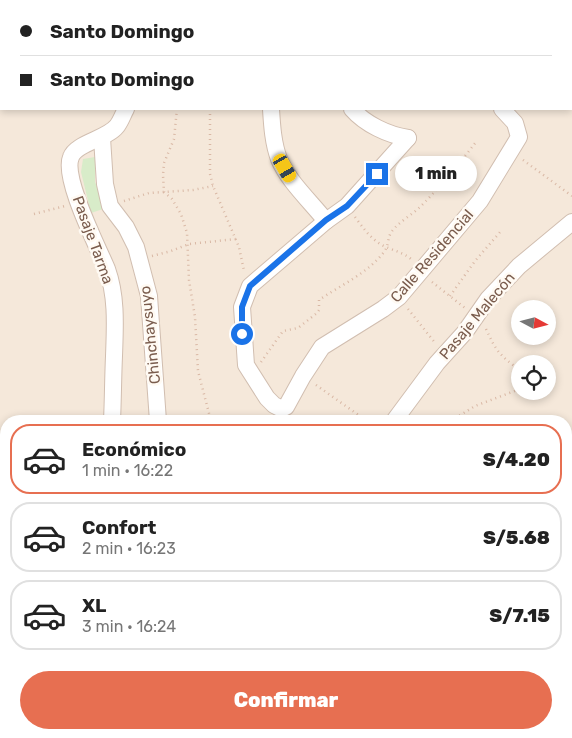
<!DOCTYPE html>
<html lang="es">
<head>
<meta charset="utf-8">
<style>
	body { margin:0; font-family:Rubik,sans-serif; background:#f2f2f2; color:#222; height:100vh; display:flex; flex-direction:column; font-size:19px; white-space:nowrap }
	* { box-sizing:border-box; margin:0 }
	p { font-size:16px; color:#767676 }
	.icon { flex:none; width:28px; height:28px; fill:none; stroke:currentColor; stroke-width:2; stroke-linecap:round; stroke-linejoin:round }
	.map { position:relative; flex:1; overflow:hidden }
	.drawer { position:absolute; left:0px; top:415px; width:572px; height:324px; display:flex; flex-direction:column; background:#fff; border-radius:20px 20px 0 0; box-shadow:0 2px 8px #0003 }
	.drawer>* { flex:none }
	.hud { position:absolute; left:0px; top:0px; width:572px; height:110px; box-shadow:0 2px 8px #0003; display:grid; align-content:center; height:110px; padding:0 20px; background:#fff }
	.needle { width:32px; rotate:97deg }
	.controls { position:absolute; left:511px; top:300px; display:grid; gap:10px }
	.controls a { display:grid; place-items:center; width:45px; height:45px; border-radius:50%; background:#fff; box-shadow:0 2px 8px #0003; font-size:25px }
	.end { position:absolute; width:22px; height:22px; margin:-11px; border:6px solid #1a73e8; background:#fff; box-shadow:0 0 0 2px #fff }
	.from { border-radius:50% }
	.bubble { position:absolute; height:35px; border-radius:18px; background:#fff; box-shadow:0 2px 8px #0003; font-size:16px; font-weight:800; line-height:35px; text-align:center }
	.car { position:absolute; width:15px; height:30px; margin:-15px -8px; border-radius:6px; box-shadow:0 0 4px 1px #0007; background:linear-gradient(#f5c518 24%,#345 0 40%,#f5c518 0 76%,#345 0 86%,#f5c518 0) }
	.hud b { display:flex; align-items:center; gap:18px; height:48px; font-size:19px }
	.hud b+b { border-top:1px solid #e0e0e0 }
	.hud i { width:12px; height:12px; background:#222 }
	ul { padding:9px 0 0; list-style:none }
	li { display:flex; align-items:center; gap:15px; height:70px; margin:0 10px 8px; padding:0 10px; border:2px solid #e0e0e0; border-radius:20px }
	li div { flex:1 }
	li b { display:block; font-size:19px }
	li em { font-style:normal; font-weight:800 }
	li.current { border-color:#e76f51 }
	li>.icon { width:45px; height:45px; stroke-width:1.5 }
	.primary-button { display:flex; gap:10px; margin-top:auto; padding:10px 20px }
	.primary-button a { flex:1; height:58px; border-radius:30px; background:#e76f51; color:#fff; font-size:20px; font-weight:800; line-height:58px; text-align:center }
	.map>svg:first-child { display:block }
	.residential { fill:#f5e8da; fill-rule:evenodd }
	.green { fill:#d8ecc9 }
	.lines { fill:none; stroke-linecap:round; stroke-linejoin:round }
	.street-casing { stroke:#d1beb0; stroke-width:18 }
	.path { stroke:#d9b8a5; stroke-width:2.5; stroke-dasharray:1 4; stroke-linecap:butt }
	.street { stroke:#fff; stroke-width:16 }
	.route { stroke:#1a73e8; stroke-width:6 }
	.labels { text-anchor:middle; stroke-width:5; stroke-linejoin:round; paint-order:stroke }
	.street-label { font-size:15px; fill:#7a5c4d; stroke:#fffaf3 }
</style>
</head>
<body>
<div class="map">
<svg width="572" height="738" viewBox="0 0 572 738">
	<rect width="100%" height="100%" fill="#fdf6ec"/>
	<path class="residential" d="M0,0h572v738h-572zM1,1h570v108h-570zM520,309h28v27h-28zM520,364h28v27h-28zM6,421h560v311h-560z"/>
	<polygon class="green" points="95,157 95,182 106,208 91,213 81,172 83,159"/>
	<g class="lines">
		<defs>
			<g id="street">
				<polyline points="114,0 115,1"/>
				<polyline points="253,0 254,1"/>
				<polyline points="341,0 341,1"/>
				<polyline points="426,0 426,1"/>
				<polyline points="454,0 454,1"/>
				<polyline points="569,0 572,2"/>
				<polyline points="571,89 572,89"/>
				<path d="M271,109c1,16 2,34 8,50 9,22 32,43 47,62"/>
				<path d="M352,109c13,15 36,26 56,29"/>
				<polyline points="102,138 105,184 110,206 126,227 136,247 149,296 158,421"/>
				<polyline points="408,138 347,206 326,221 250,286 242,307 246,365 267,398 274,405 280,408 286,407 303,376 322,347 383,309 399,297 480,201 519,137 515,123 502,109"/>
				<path d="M112,421c1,-21 1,-43 2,-65 1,-29 3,-59 -7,-87 -9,-22 -45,-91 -36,-112 5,-14 36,-18 46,-31 4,-5 6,-12 9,-17"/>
				<polyline points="394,421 437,363 465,332 488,299 519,266 572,222"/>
				<polyline points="566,501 572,500"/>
				<polyline points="566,663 572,660"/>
				<polyline points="0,727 5,738"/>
				<polyline points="197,738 208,732"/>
				<polyline points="441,738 450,732"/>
			</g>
		</defs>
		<use href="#street" class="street-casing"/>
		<g class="path">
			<polyline points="82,0 83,1"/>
			<polyline points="160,0 160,1"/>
			<polyline points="177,109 174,139 164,163 163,175 164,192 172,199 181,214 187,233 189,280 195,317 198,371 211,421"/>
			<polyline points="210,109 210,174 213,186 239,247 244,271"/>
			<polyline points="523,160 572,196"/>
			<polyline points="124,201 149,193 193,190 213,186"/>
			<polyline points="34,214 65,206"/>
			<path d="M355,217c9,12 17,24 31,30 9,4 18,6 25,12"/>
			<polyline points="152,256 171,251 189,244 236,239"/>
			<polyline points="432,282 465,308"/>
			<polyline points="450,296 475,261 501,231"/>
			<polyline points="408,309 436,344"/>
			<path d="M486,329c10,22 14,27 34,41"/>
			<path d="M261,362l22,-31 15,-3 19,-15 2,-3v-10c22,-15 49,-27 65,-48 5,-6 3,-14 8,-21 8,-10 20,-16 29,-25 20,-20 38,-42 55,-64"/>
			<polyline points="316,385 367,421"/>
			<polyline points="451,421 475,406 520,389"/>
			<polyline points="0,437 6,445"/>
			<polyline points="566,464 572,463"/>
			<polyline points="84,732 86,738"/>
			<polyline points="126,732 128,738"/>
			<polyline points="254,732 255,738"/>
			<polyline points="41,738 54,732"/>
		</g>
		<use href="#street" class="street"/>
	</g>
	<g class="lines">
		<polyline class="route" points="242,334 242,307 250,286 326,220 347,206 377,174"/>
	</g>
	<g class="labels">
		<g class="street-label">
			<text transform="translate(93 240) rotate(70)" y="5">Pasaje Tarma</text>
			<text transform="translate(432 256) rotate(-49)" y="5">Calle Residencial</text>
			<text transform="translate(477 316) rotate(-50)" y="5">Pasaje Malecón</text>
			<text transform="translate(150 335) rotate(-96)" y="5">Chinchaysuyo</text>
		</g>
	</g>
</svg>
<div class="controls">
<a><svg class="needle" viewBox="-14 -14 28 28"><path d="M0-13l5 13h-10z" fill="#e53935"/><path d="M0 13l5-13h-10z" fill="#767676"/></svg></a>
<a><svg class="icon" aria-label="locate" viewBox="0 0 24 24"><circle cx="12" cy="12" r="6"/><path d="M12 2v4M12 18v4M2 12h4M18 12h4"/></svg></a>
</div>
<i class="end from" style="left:242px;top:334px"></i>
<i class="end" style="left:377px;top:174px"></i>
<div class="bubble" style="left:395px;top:156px;width:82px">1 min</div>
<i class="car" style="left:285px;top:168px;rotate:150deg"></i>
<div class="hud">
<b><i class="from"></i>Santo Domingo</b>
<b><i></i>Santo Domingo</b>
</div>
<section class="drawer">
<ul>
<li class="current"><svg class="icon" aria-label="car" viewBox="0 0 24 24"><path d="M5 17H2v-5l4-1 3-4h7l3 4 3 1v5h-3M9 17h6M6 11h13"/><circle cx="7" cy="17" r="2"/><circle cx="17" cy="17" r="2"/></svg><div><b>Económico</b><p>1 min · 16:22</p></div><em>S/4.20</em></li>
<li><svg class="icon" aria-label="car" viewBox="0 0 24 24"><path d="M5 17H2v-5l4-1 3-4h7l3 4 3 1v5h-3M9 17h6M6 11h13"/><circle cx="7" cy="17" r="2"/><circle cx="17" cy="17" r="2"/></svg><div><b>Confort</b><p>2 min · 16:23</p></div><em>S/5.68</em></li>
<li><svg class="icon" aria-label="car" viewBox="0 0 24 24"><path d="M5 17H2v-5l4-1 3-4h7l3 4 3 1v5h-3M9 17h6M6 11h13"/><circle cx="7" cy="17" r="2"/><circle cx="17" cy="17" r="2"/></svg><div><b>XL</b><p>3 min · 16:24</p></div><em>S/7.15</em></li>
</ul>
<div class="primary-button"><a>Confirmar</a></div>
</section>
</div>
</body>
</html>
